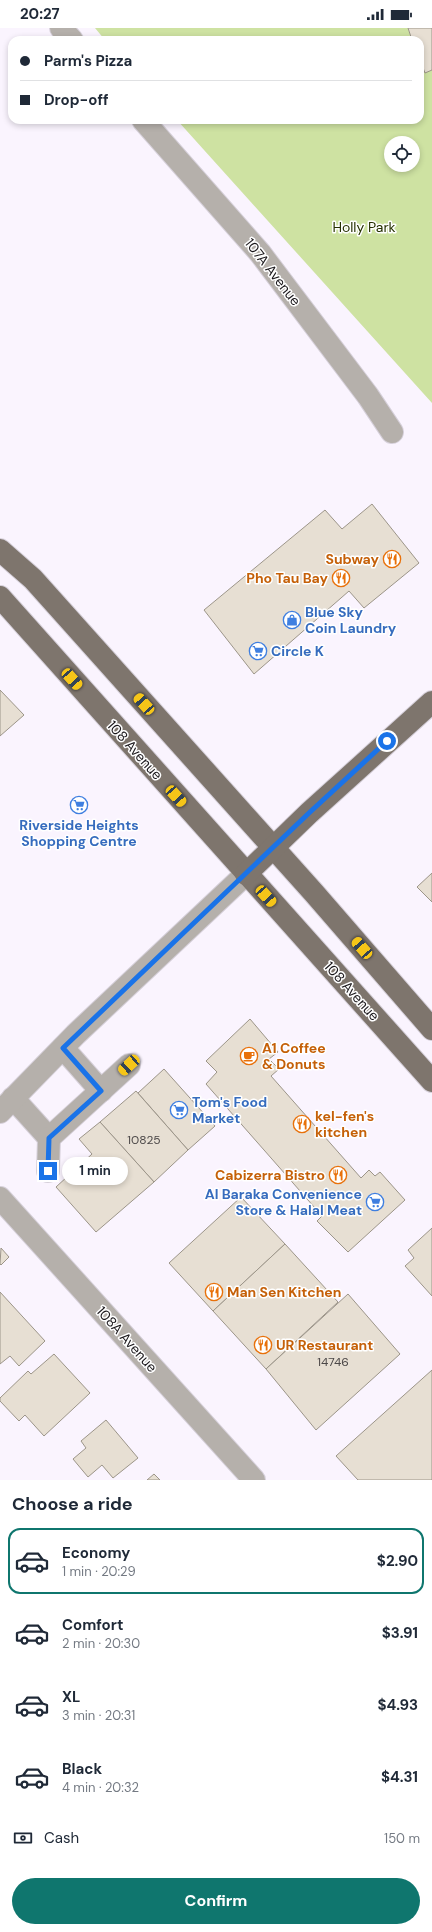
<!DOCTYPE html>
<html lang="en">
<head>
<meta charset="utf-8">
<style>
	body { margin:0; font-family:"DM Sans",sans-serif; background:#f6f6f7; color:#1f2937; height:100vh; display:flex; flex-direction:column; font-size:15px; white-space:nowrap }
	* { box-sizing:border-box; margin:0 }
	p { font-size:13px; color:#747a83 }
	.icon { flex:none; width:22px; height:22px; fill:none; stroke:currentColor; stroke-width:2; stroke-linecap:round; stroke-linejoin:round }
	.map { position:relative; height:1452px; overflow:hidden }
	.side { display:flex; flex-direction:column; background:#fff; flex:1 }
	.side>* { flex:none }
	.guide { position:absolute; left:8px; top:8px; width:416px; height:88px; border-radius:12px; box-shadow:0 2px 6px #0003; display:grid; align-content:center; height:88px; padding:0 12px; background:#fff }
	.tools { position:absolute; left:384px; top:108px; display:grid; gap:8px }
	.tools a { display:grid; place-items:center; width:36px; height:36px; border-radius:50%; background:#fff; box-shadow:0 2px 6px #0003; font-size:20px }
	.end { position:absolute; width:18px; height:18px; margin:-9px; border:5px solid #1a73e8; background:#fff; box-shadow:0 0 0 2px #fff }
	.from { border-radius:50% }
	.bubble { position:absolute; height:28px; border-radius:14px; background:#fff; box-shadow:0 2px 6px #0003; font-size:13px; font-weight:700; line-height:28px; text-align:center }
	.car { position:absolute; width:12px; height:24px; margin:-12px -6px; border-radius:5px; box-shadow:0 0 3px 1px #0007; background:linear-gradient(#f5c518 24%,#345 0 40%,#f5c518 0 76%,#345 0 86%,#f5c518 0) }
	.guide b { display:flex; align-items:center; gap:14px; height:38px; font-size:15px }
	.guide b+b { border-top:1px solid #e0e1e3 }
	.guide i { width:10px; height:10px; background:#1f2937 }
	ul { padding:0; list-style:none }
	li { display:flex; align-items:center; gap:12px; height:66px; margin:0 8px 6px; padding:0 4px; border:2px solid transparent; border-radius:12px }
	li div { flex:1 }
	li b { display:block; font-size:15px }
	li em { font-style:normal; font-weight:700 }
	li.active { border-color:#0f766e }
	li>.icon { width:36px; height:36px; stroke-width:1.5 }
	h2 { padding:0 12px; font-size:18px; line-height:48px }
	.pay { display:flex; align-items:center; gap:10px; height:44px; padding:0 12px; font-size:15px }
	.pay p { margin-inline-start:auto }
	.action { display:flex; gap:8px; margin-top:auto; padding:8px 12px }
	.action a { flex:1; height:46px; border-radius:24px; background:#0f766e; color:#fff; font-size:16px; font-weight:700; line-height:46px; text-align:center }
	.status { display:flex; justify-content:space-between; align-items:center; height:28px; padding:0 20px; background:#fff; direction:ltr }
	.status svg { height:11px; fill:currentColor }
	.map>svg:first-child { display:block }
	.green { fill:#cee2a2; fill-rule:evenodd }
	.building { fill:#e7dfd3; stroke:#9c9589 }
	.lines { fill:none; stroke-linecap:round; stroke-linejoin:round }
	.minor-casing { stroke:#d6d0da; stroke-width:24 }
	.major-casing { stroke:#d6d0da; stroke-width:24 }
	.minor { stroke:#b5b0ab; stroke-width:22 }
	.major { stroke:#7e756d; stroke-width:22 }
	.route { stroke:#1a73e8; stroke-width:5 }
	.labels { text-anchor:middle; stroke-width:3; stroke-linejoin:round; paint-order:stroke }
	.number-label { font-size:12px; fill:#4c4848 }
	.park-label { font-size:14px; fill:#253000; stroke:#fff }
	.street-label { font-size:14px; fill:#19161a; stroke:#fff }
	.food-label { font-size:14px; font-weight:bold; fill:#c56008; stroke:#fff; text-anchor:start }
	.shop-label { font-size:14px; font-weight:bold; fill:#366cbe; stroke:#fff; text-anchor:start }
</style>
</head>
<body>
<div class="status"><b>20:27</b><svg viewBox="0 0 49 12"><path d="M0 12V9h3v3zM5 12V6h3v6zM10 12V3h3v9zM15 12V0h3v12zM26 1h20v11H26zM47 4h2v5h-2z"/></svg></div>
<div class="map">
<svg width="432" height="1452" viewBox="0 0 432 1452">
	<rect width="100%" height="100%" fill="#faf4fe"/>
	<path class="green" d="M95,0h337v375l-255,-283h243v-80h-315zM391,115h22v22h-22z"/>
	<g class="building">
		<polygon points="408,0 432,0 432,42 425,45 420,32 420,12 412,12"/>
		<polygon points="372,476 419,535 364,580 349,563 254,646 204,582 325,482 342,501"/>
		<polygon points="0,662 24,687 0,708"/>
		<polygon points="432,845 432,874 417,859"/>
		<polygon points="250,991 278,1024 269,1031 279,1041 271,1048 361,1150 369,1142 375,1148 380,1144 405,1172 348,1224 317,1193 322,1188 206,1056 217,1044 206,1033"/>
		<polygon points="164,1041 215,1098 188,1122 138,1065"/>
		<polygon points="136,1063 188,1122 154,1154 100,1094"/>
		<polygon points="100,1094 154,1154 96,1204 56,1159 92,1126 79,1111"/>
		<polygon points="241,1169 285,1216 213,1283 169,1235"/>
		<polygon points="432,1200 432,1268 405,1238 414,1230 408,1222"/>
		<polygon points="285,1216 338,1274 266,1341 213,1283"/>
		<polygon points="1,1220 9,1229 1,1237 0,1236"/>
		<polygon points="0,1264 45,1313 19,1338 10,1328 0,1336"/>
		<polygon points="348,1266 400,1326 316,1402 266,1341"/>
		<polygon points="54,1326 90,1365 44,1408 25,1387 19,1393 0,1373 0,1370 28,1343 31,1346"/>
		<polygon points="432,1342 432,1452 358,1452 336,1428"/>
		<polygon points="106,1392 138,1430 113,1450 102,1437 88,1449 73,1431 86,1420 81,1413"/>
		<polygon points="154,1446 160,1452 147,1452"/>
	</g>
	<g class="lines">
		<defs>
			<g id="minor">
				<polyline points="61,0 72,12"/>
				<polyline points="143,92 260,225 368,368 392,404"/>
				<polyline points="63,1020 101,1063"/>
				<polyline points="13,1070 49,1110 129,1037"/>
				<polyline points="0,1084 76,1006 246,846"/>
				<polyline points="48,1143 49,1110"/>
				<polyline points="0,1170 254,1452"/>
			</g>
			<g id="major">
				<polyline points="0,522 33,551 314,865 432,1001"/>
				<polyline points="0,569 432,1053"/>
				<polyline points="246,846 309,785 432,674"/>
			</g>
		</defs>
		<use href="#minor" class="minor-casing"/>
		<use href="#major" class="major-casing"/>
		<use href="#minor" class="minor"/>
		<use href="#major" class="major"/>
	</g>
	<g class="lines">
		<polyline class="route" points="48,1143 49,1110 101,1063 63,1020 309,785 387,713"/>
	</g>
	<defs>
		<symbol id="restaurant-ring" viewBox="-11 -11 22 22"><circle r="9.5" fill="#fff" stroke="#e8710a" stroke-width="1.5"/><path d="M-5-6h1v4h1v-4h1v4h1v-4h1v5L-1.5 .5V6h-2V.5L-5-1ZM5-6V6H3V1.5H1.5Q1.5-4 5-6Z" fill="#e8710a"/></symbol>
		<symbol id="shop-ring" viewBox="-11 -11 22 22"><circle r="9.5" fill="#fff" stroke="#3f7fe0" stroke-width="1.5"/><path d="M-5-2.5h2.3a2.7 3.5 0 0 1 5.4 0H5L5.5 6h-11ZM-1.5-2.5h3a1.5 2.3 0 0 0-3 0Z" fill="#3f7fe0"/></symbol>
		<symbol id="supermarket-ring" viewBox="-11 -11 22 22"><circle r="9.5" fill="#fff" stroke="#3f7fe0" stroke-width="1.5"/><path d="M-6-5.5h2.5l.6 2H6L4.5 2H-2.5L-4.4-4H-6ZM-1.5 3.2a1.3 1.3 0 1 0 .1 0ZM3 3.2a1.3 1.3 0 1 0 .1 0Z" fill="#3f7fe0"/></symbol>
		<symbol id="cafe-ring" viewBox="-11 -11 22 22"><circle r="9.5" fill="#fff" stroke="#e8710a" stroke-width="1.5"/><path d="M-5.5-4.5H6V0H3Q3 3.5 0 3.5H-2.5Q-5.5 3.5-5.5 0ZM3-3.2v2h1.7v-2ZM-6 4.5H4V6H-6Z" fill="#e8710a"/></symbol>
	</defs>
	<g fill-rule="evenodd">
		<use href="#restaurant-ring" x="382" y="521" width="20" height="20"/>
		<use href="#restaurant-ring" x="331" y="540" width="20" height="20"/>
		<use href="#shop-ring" x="282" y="582" width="20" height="20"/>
		<use href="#supermarket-ring" x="248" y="613" width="20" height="20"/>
		<use href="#supermarket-ring" x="69" y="767" width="20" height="20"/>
		<use href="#cafe-ring" x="239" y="1018" width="20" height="20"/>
		<use href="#supermarket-ring" x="169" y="1072" width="20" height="20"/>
		<use href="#restaurant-ring" x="292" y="1086" width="20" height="20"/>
		<use href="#restaurant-ring" x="328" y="1137" width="20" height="20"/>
		<use href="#supermarket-ring" x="365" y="1164" width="20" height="20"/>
		<use href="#restaurant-ring" x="204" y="1254" width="20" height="20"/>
		<use href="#restaurant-ring" x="253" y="1307" width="20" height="20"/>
	</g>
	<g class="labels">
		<g class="number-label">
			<text x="144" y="1116">10825</text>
			<text x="333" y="1338">14746</text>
		</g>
		<g class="park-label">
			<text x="364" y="204">Holly Park</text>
		</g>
		<g class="street-label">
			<text transform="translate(273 244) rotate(52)" y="5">107A Avenue</text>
			<text transform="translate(135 722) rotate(48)" y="5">108 Avenue</text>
			<text transform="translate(352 963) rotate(48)" y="5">108 Avenue</text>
			<text transform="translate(127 1311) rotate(48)" y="5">108A Avenue</text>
		</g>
		<g class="food-label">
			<text x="379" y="536" text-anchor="end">Subway</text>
			<text x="328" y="555" text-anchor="end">Pho Tau Bay</text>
			<text x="262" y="1025">A1 Coffee<tspan x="262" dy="16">&amp; Donuts</tspan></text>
			<text x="315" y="1093">kel-fen's<tspan x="315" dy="16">kitchen</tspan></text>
			<text x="325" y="1152" text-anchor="end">Cabizerra Bistro</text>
			<text x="227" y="1269">Man Sen Kitchen</text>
			<text x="276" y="1322">UR Restaurant</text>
		</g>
		<g class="shop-label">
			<text x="305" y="589">Blue Sky<tspan x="305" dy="16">Coin Laundry</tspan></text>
			<text x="271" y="628">Circle K</text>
			<text x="79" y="802" text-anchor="middle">Riverside Heights<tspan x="79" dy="16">Shopping Centre</tspan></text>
			<text x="192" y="1079">Tom's Food<tspan x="192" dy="16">Market</tspan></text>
			<text x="362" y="1171" text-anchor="end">Al Baraka Convenience<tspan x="362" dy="16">Store &amp; Halal Meat</tspan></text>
		</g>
	</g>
</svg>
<div class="tools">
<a><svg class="icon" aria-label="locate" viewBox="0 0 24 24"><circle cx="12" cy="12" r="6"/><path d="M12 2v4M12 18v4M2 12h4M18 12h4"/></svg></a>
</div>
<i class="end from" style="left:387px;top:713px"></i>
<i class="end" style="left:48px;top:1143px"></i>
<div class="bubble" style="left:62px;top:1129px;width:66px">1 min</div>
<i class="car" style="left:72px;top:651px;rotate:138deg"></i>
<i class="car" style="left:144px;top:676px;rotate:318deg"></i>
<i class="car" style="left:176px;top:768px;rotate:138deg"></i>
<i class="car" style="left:266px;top:868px;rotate:138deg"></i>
<i class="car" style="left:362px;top:920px;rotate:319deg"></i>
<i class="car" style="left:129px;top:1037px;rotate:228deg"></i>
<div class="guide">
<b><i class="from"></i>Parm's Pizza</b>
<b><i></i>Drop-off</b>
</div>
</div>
<section class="side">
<h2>Choose a ride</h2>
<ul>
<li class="active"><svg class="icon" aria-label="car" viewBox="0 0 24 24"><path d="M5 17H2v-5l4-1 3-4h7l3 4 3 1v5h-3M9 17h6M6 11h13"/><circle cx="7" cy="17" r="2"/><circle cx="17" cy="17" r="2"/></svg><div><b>Economy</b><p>1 min · 20:29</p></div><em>$2.90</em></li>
<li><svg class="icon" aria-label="car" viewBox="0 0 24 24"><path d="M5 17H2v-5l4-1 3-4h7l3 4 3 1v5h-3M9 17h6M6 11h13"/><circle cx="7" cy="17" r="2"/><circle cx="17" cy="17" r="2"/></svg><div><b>Comfort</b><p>2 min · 20:30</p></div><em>$3.91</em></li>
<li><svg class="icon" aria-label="car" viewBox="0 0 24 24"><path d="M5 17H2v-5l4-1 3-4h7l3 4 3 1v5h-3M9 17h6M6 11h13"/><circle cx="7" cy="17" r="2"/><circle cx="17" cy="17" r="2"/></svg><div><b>XL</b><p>3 min · 20:31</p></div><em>$4.93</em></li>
<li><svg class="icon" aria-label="car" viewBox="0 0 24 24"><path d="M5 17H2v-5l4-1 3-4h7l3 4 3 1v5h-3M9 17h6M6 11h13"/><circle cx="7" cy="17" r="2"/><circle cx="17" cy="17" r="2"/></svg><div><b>Black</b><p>4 min · 20:32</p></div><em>$4.31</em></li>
</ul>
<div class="pay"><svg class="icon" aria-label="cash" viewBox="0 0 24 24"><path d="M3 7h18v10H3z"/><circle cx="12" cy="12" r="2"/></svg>Cash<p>150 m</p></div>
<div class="action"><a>Confirm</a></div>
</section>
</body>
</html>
